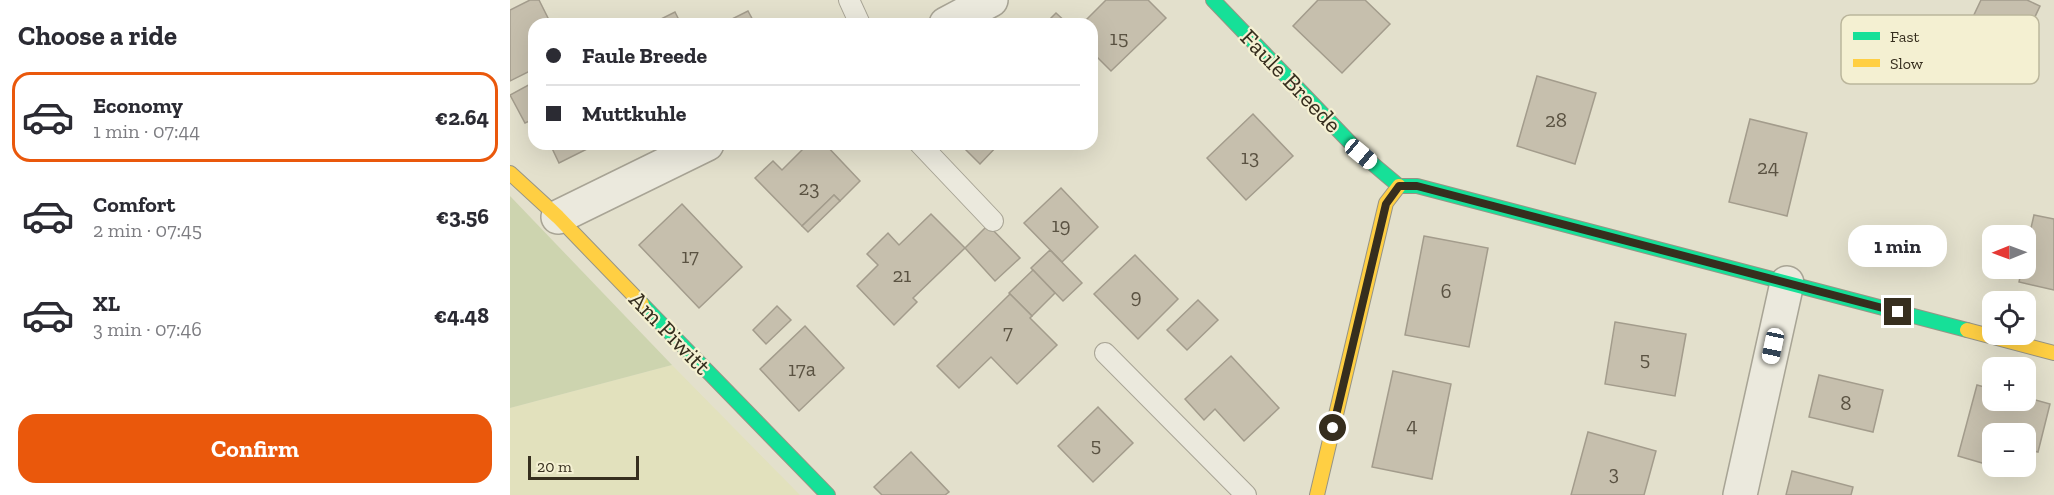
<!DOCTYPE html>
<html lang="en">
<head>
<meta charset="utf-8">
<style>
	body { margin:0; font-family:"Zilla Slab",serif; background:#f2f2f3; color:#2b2b33; height:100vh; display:flex; flex-direction:column; font-size:22px; white-space:nowrap }
	* { box-sizing:border-box; margin:0 }
	p { font-size:20px; color:#7c7c81 }
	.icon { flex:none; width:33px; height:33px; fill:none; stroke:currentColor; stroke-width:2; stroke-linecap:round; stroke-linejoin:round }
	.map { position:relative; flex:1; overflow:hidden }
	.panel { display:flex; flex-direction:column; background:#fff; width:510px }
	.panel>* { flex:none }
	.hud { position:absolute; left:18px; top:18px; width:570px; height:132px; border-radius:18px; box-shadow:0 6px 24px #0002; display:grid; align-content:center; height:132px; padding:0 18px; background:#fff }
	.needle { width:39px; rotate:269deg }
	.buttons { position:absolute; left:1472px; top:225px; display:grid; gap:12px }
	.buttons a { display:grid; place-items:center; width:54px; height:54px; border-radius:12px; background:#fff; box-shadow:0 6px 24px #0002; font-size:30px }
	.scale { position:absolute; left:18px; bottom:15px; width:111px; box-sizing:border-box; padding-left:6px; border:3px solid #362e1e; border-top:0; font-size:16px; line-height:21px; white-space:nowrap; color:#362e1e; -webkit-text-stroke:4px #f4f0d2; paint-order:stroke }
	.end { position:absolute; width:27px; height:27px; margin:-14px; border:8px solid #362e1e; background:#fff; box-shadow:0 0 0 3px #fff }
	.from { border-radius:50% }
	.bubble { position:absolute; height:42px; border-radius:18px; background:#fff; box-shadow:0 6px 24px #0002; font-size:20px; font-weight:800; line-height:42px; text-align:center }
	.car { position:absolute; width:18px; height:36px; margin:-18px -9px; border-radius:8px; box-shadow:0 0 4px 2px #0007; background:linear-gradient(#fff 24%,#345 0 40%,#fff 0 76%,#345 0 86%,#fff 0) }
	.hud b { display:flex; align-items:center; gap:21px; height:57px; font-size:22px }
	.hud b+b { border-top:2px solid #e1e1e2 }
	.hud i { width:15px; height:15px; background:#2b2b33 }
	ul { padding:0; list-style:none }
	li { display:flex; align-items:center; gap:18px; height:90px; margin:0 12px 9px; padding:0 6px; border:3px solid transparent; border-radius:18px }
	li div { flex:1 }
	li b { display:block; font-size:22px }
	li em { font-style:normal; font-weight:800 }
	li.on { border-color:#ea580c }
	li>.icon { width:54px; height:54px; stroke-width:1.5 }
	h2 { padding:0 18px; font-size:27px; line-height:72px }
	.primary-button { display:flex; gap:12px; margin-top:auto; padding:12px 18px }
	.primary-button a { flex:1; height:69px; border-radius:18px; background:#ea580c; color:#fff; font-size:24px; font-weight:800; line-height:69px; text-align:center }
	main { display:flex; flex:1; min-height:0 }
	.map>svg:first-child { display:block }
	.farmland { fill:#e2e1bd }
	.green { fill:#cdd4af }
	.building { fill:#c6bfad; stroke:#a39c8c; stroke-width:1.5 }
	.lines { fill:none; stroke-linecap:round; stroke-linejoin:round }
	.lane-casing { stroke:#a8a495; stroke-width:22 }
	.street-casing { stroke:#a8a495; stroke-width:36 }
	.fast-casing { stroke:#979485; stroke-width:16 }
	.slow-casing { stroke:#979485; stroke-width:16 }
	.lane { stroke:#ebe9dd; stroke-width:20 }
	.street { stroke:#ebe9dd; stroke-width:33 }
	.fast { stroke:#16e098; stroke-width:14 }
	.slow { stroke:#ffcf43; stroke-width:14 }
	.route { stroke:#362e1e; stroke-width:8 }
	.labels { text-anchor:middle; stroke-width:4.5; stroke-linejoin:round; paint-order:stroke }
	.number-label { font-size:21px; fill:#5a5242 }
	.street-label { font-size:24px; fill:#362e1e; stroke:#f4f0d2 }
	.key { fill:#f4f0d2; stroke:#bbb69c; stroke-width:1.5 }
	.key-label { font-size:16px; fill:#362e1e }
</style>
</head>
<body>
<main>
<section class="panel">
<h2>Choose a ride</h2>
<ul>
<li class="on"><svg class="icon" aria-label="car" viewBox="0 0 24 24"><path d="M5 17H2v-5l4-1 3-4h7l3 4 3 1v5h-3M9 17h6M6 11h13"/><circle cx="7" cy="17" r="2"/><circle cx="17" cy="17" r="2"/></svg><div><b>Economy</b><p>1 min · 07:44</p></div><em>€2.64</em></li>
<li><svg class="icon" aria-label="car" viewBox="0 0 24 24"><path d="M5 17H2v-5l4-1 3-4h7l3 4 3 1v5h-3M9 17h6M6 11h13"/><circle cx="7" cy="17" r="2"/><circle cx="17" cy="17" r="2"/></svg><div><b>Comfort</b><p>2 min · 07:45</p></div><em>€3.56</em></li>
<li><svg class="icon" aria-label="car" viewBox="0 0 24 24"><path d="M5 17H2v-5l4-1 3-4h7l3 4 3 1v5h-3M9 17h6M6 11h13"/><circle cx="7" cy="17" r="2"/><circle cx="17" cy="17" r="2"/></svg><div><b>XL</b><p>3 min · 07:46</p></div><em>€4.48</em></li>
</ul>
<div class="primary-button"><a>Confirm</a></div>
</section>
<div class="map">
<svg width="1544" height="495" viewBox="0 0 1544 495">
	<rect width="100%" height="100%" fill="#e3e0cc"/>
	<polygon class="farmland" points="162,365 290,495 0,495 0,408"/>
	<polygon class="green" points="0,196 162,365 0,408"/>
	<g class="building">
		<polygon points="20,0 29,0 41,24 24,24 24,69 0,81 0,10"/>
		<polygon points="596,0 638,0 656,18 601,71 582,52 582,24 572,24"/>
		<polygon points="808,0 855,0 880,24 832,73 783,26"/>
		<polygon points="1471,0 1517,0 1530,6 1495,81 1444,57"/>
		<polygon points="238,11 245,24 212,24"/>
		<polygon points="165,12 171,24 143,24 143,23"/>
		<polygon points="546,13 558,24 535,24"/>
		<polygon points="1027,76 1086,93 1065,164 1007,146"/>
		<polygon points="24,82 24,119 15,123 0,95"/>
		<polygon points="743,114 783,156 736,200 697,158"/>
		<polygon points="1240,119 1297,133 1277,216 1219,202"/>
		<polygon points="40,144 87,144 49,163"/>
		<polygon points="298,144 315,144 350,181 330,201 324,195 292,226 245,178 263,161 272,170"/>
		<polygon points="450,144 489,144 470,164"/>
		<polygon points="551,188 588,227 552,262 514,223"/>
		<polygon points="324,195 330,201 298,232 292,226"/>
		<polygon points="172,204 232,267 189,308 129,245"/>
		<polygon points="421,214 455,248 403,298 407,302 384,325 347,286 368,265 357,254 378,233 389,245"/>
		<polygon points="1524,215 1544,219 1544,290 1509,282 1512,268 1515,268 1515,254"/>
		<polygon points="478,225 510,258 485,281 455,248"/>
		<polygon points="914,236 978,248 959,347 895,335"/>
		<polygon points="540,250 572,283 553,301 521,268"/>
		<polygon points="625,255 668,299 628,339 584,294"/>
		<polygon points="523,270 545,293 522,316 499,293"/>
		<polygon points="500,294 522,316 520,318 547,345 507,384 481,357 449,388 427,366"/>
		<polygon points="688,300 708,320 677,350 657,330"/>
		<polygon points="267,306 281,320 256,344 243,330"/>
		<polygon points="1105,322 1176,334 1165,396 1095,384"/>
		<polygon points="295,326 334,368 289,411 250,369"/>
		<polygon points="721,356 769,408 734,441 705,409 694,420 675,399"/>
		<polygon points="883,371 941,384 922,479 862,467"/>
		<polygon points="1309,375 1373,390 1363,432 1299,417"/>
		<polygon points="1467,385 1482,389 1482,400 1515,400 1515,397 1540,404 1528,452 1515,449 1515,434 1482,434 1482,454 1479,465 1448,456"/>
		<polygon points="588,407 623,443 583,482 548,446"/>
		<polygon points="1078,432 1146,451 1134,495 1061,495"/>
		<polygon points="401,452 439,492 435,495 372,495 364,487"/>
		<polygon points="1282,471 1343,487 1341,495 1276,495"/>
	</g>
	<g class="lines">
		<defs>
			<g id="lane">
				<polyline points="339,0 350,24"/>
				<polyline points="410,144 483,221"/>
				<polyline points="595,353 736,495"/>
			</g>
			<g id="street">
				<polyline points="436,24 481,0"/>
				<polyline points="48,217 197,144"/>
				<polyline points="1230,495 1277,283"/>
			</g>
			<g id="fast">
				<polyline points="703,0 851,154 889,186"/>
				<polyline points="889,186 907,186 1457,330"/>
				<polyline points="132,304 318,495"/>
			</g>
			<g id="slow">
				<polyline points="0,173 48,217 132,304"/>
				<polyline points="1457,330 1544,353"/>
				<polyline points="807,495 876,203 889,186"/>
			</g>
		</defs>
		<use href="#lane" class="lane-casing"/>
		<use href="#street" class="street-casing"/>
		<use href="#fast" class="fast-casing"/>
		<use href="#slow" class="slow-casing"/>
		<use href="#lane" class="lane"/>
		<use href="#street" class="street"/>
		<use href="#fast" class="fast"/>
		<use href="#slow" class="slow"/>
	</g>
	<g class="lines">
		<polyline class="route" points="823,428 876,204 889,186 907,186 1388,312"/>
	</g>
	<g class="labels">
		<g class="number-label">
			<text x="609" y="45">15</text>
			<text x="1046" y="127">28</text>
			<text x="740" y="164">13</text>
			<text x="1258" y="174">24</text>
			<text x="299" y="195">23</text>
			<text x="551" y="232">19</text>
			<text x="180" y="263">17</text>
			<text x="392" y="282">21</text>
			<text x="936" y="298">6</text>
			<text x="626" y="303">9</text>
			<text x="498" y="339">7</text>
			<text x="1135" y="366">5</text>
			<text x="292" y="376">17a</text>
			<text x="1336" y="410">8</text>
			<text x="902" y="432">4</text>
			<text x="586" y="452">5</text>
			<text x="1104" y="480">3</text>
		</g>
		<g class="street-label">
			<text transform="translate(781 81) rotate(46)" y="8">Faule Breede</text>
			<text transform="translate(160 333) rotate(46)" y="8">Am Piwitt</text>
		</g>
	</g>
	<rect x="1331" y="15" width="198" height="69" rx="9" class="key"/>
	<rect x="1343" y="32" width="27" height="8" fill="#16e098"/>
	<rect x="1343" y="59" width="27" height="8" fill="#ffcf43"/>
	<g class="key-label">
		<text x="1380" y="42">Fast</text>
		<text x="1380" y="69">Slow</text>
	</g>
</svg>
<div class="buttons">
<a><svg class="needle" viewBox="-14 -14 28 28"><path d="M0-13l5 13h-10z" fill="#e53935"/><path d="M0 13l5-13h-10z" fill="#7c7c81"/></svg></a>
<a><svg class="icon" aria-label="locate" viewBox="0 0 24 24"><circle cx="12" cy="12" r="6"/><path d="M12 2v4M12 18v4M2 12h4M18 12h4"/></svg></a>
<a>+</a>
<a>−</a>
</div>
<div class="scale">20 m</div>
<i class="end from" style="left:823px;top:428px"></i>
<i class="end" style="left:1388px;top:312px"></i>
<div class="bubble" style="left:1338px;top:225px;width:99px">1 min</div>
<i class="car" style="left:851px;top:154px;rotate:130deg"></i>
<i class="car" style="left:1263px;top:346px;rotate:192deg"></i>
<div class="hud">
<b><i class="from"></i>Faule Breede</b>
<b><i></i>Muttkuhle</b>
</div>
</div>
</main>
</body>
</html>
